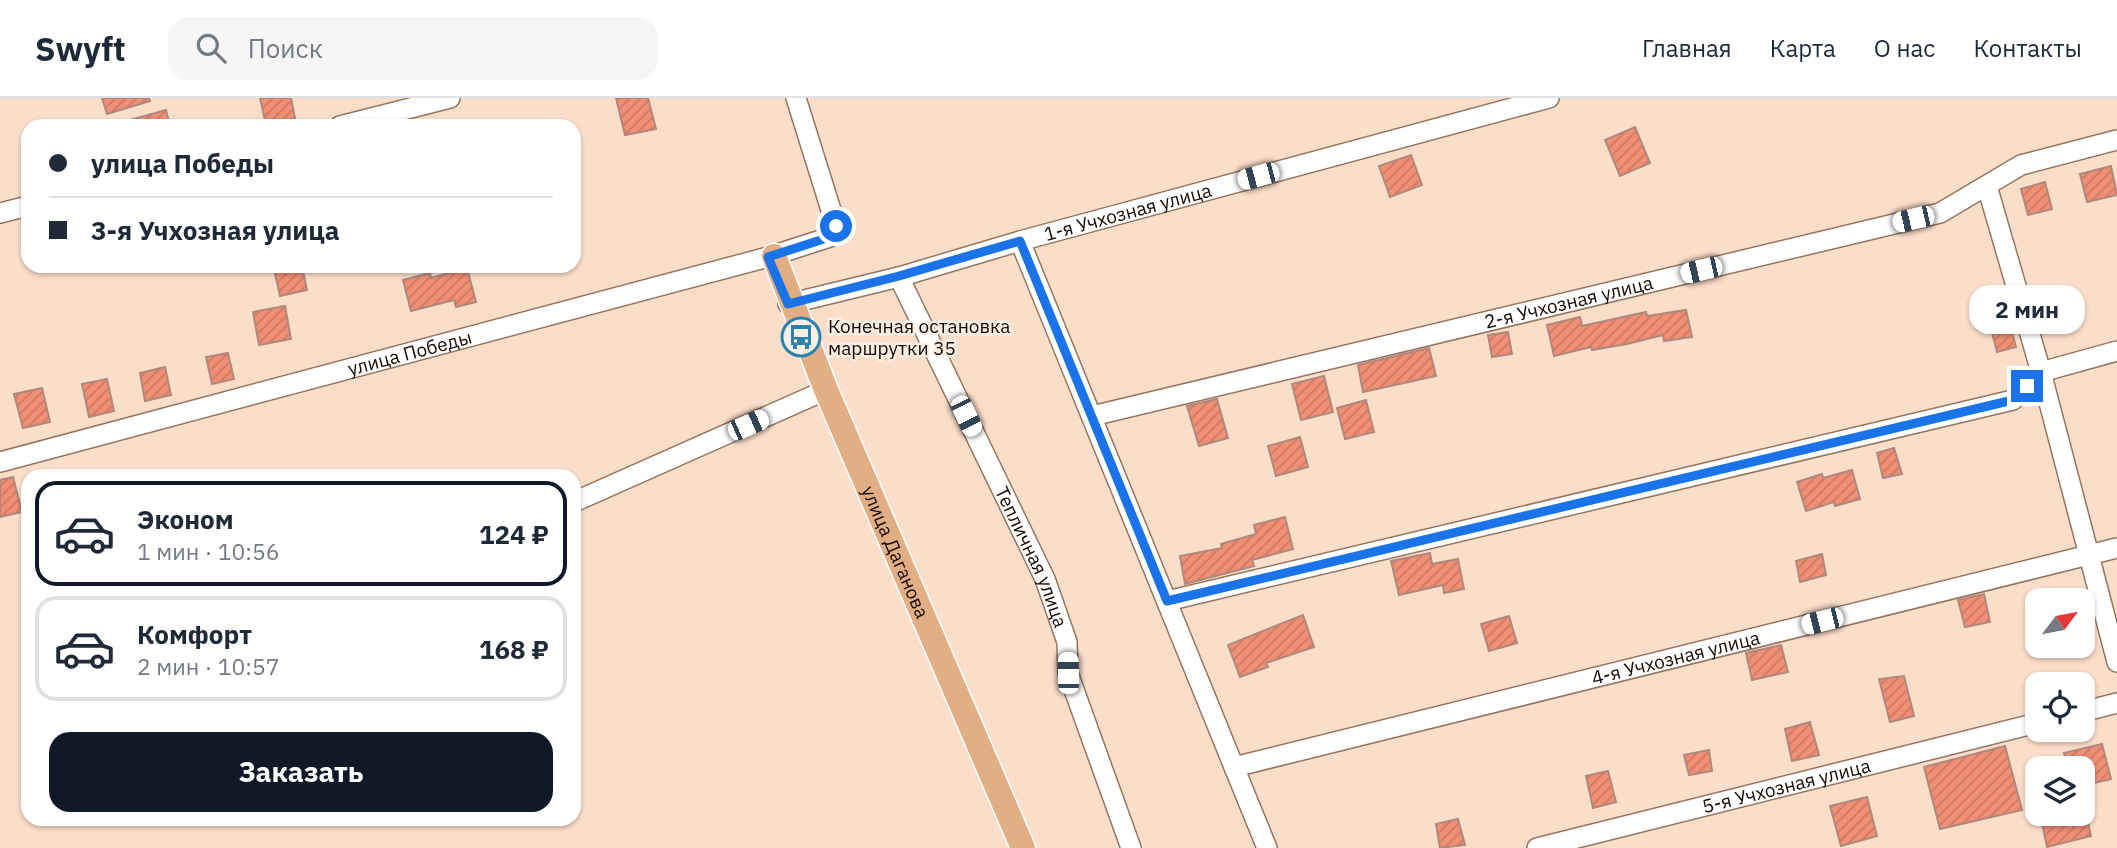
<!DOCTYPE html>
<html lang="ru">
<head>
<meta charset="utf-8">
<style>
	body { margin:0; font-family:"IBM Plex Sans",sans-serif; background:#f6f6f7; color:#1f2937; height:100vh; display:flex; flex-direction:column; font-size:26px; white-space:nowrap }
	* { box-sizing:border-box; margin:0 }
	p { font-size:23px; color:#747a83 }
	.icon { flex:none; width:38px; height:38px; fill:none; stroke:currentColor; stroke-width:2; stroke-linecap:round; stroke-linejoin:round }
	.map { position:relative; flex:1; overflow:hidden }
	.details { position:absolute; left:21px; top:371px; width:560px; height:357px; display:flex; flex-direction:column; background:#fff; border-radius:21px; box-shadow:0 2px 5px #0004 }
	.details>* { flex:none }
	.guide { position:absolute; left:21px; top:21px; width:560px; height:154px; border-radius:21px; box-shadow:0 2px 5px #0004; display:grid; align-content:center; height:154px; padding:0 28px; background:#fff }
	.needle { width:46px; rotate:58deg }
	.buttons { position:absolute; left:2025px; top:490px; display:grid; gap:14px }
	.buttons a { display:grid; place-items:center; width:70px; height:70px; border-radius:14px; background:#fff; box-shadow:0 2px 5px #0004; font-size:35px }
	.end { position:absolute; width:32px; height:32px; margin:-16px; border:9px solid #1a73e8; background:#fff; box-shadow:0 0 0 4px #fff }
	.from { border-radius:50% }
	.bubble { position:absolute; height:49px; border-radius:21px; background:#fff; box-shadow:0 2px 5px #0004; font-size:23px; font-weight:800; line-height:49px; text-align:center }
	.car { position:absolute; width:21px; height:42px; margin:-21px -10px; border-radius:9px; box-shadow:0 0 5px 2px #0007; background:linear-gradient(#fff 24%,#345 0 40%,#fff 0 76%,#345 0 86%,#fff 0) }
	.guide b { display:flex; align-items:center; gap:24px; height:66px; font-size:26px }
	.guide b+b { border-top:2px solid #e0e1e3 }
	.guide i { width:18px; height:18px; background:#1f2937 }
	ul { padding:12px 0 0; list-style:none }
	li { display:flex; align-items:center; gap:21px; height:105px; margin:0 14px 10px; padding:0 14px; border:4px solid #e0e1e3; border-radius:21px }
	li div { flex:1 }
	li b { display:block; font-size:26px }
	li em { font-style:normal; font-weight:800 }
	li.on { border-color:#111827 }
	li>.icon { width:63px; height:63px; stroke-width:1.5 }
	.primary-button { display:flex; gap:14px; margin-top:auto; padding:14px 28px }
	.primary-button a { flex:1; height:80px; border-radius:21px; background:#111827; color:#fff; font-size:28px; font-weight:800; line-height:80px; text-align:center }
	header { display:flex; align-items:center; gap:42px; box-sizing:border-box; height:98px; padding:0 35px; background:#fff; border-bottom:2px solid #e0e1e3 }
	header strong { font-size:33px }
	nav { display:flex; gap:38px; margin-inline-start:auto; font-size:24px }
	.search { width:490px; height:63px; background:#f6f6f7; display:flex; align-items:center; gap:18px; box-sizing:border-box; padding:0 24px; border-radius:21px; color:#747a83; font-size:26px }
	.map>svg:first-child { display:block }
	.building { fill:url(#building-hatch); stroke:#b0887d; stroke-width:2 }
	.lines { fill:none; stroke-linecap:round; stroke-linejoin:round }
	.minor-casing { stroke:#95755f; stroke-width:22 }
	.major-casing { stroke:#fff; stroke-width:27 }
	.minor { stroke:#fff; stroke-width:19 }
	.major { stroke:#e2ae83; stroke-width:24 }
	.route { stroke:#1a73e8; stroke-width:9 }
	.labels { text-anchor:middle; stroke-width:5; stroke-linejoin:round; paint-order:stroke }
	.street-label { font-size:19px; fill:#150a03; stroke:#fdefe5 }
	.poi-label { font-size:19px; fill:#150a03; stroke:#fdefe5; text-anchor:start }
</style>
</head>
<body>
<header>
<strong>Swyft</strong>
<div class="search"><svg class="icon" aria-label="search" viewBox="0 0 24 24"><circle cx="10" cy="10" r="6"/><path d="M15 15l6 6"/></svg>Поиск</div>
<nav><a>Главная</a><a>Карта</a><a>О нас</a><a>Контакты</a></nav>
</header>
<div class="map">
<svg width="2117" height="750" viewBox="0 0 2117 750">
	<defs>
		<pattern id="building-hatch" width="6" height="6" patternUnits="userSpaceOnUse" patternTransform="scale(1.75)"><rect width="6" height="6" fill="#f08f74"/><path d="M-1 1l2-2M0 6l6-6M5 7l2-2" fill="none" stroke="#cd7a63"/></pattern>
	</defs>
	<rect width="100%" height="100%" fill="#fbdeca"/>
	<g class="building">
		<polygon points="102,0 149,0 150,3 107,16"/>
		<polygon points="260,0 291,0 295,20 266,27"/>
		<polygon points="616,0 648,0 656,31 625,37"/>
		<polygon points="166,12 170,28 124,28 123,24"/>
		<polygon points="1635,29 1650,65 1620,78 1605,42"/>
		<polygon points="1411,57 1422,87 1390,99 1379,68"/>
		<polygon points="2111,68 2117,97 2087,104 2080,76"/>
		<polygon points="2045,84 2052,111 2028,117 2021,91"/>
		<polygon points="289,168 302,168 307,192 280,198 274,171"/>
		<polygon points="467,170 476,204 456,209 454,202 411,213 403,182 430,175 431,180"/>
		<polygon points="285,208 291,241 259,247 253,214"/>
		<polygon points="1686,212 1692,239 1664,243 1663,237 1627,246 1592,252 1591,249 1554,258 1547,227 1580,219 1582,228 1646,214 1647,218"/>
		<polygon points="2010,226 2016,249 1997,254 1991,231"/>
		<polygon points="1508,234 1512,256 1492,259 1488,237"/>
		<polygon points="1429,250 1436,278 1363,294 1358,267"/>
		<polygon points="228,255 234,281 212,286 206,259"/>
		<polygon points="165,269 171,297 145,303 140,275"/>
		<polygon points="1324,278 1333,314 1301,322 1292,286"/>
		<polygon points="107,281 114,313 89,319 82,286"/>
		<polygon points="42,290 50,324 23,330 14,296"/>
		<polygon points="1217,301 1228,340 1199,348 1187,308"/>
		<polygon points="1366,302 1374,334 1345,341 1337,310"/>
		<polygon points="1300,339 1308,369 1276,378 1268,348"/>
		<polygon points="1894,350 1902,376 1883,380 1877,355"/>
		<polygon points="1852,372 1860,401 1835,408 1834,404 1806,413 1797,384 1822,376 1823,380"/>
		<polygon points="13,379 22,414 0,419 0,382"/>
		<polygon points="1285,419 1293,451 1252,462 1254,468 1185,486 1180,458 1222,450 1221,446 1256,436 1254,427"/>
		<polygon points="1430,455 1432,466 1458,461 1464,491 1444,495 1443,487 1399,497 1391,463"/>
		<polygon points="1822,456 1826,477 1800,484 1796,463"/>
		<polygon points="1984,496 1990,524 1965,529 1958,502"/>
		<polygon points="1303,517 1314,549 1266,565 1268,569 1240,579 1228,547"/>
		<polygon points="1509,518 1517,545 1489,553 1481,526"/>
		<polygon points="1781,547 1788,574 1752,582 1746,555"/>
		<polygon points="1904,578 1914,618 1890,624 1879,581"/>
		<polygon points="1810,624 1819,657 1792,663 1785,631"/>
		<polygon points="2102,646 2111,681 2082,688 2082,670 2068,670 2064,655"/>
		<polygon points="2005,648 2022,712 1940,731 1924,669"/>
		<polygon points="1709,652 1712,673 1689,677 1684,657"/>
		<polygon points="1608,673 1616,704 1593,710 1586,678"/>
		<polygon points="1867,699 1877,738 1841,748 1830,708"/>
		<polygon points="2040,716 2086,716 2091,738 2047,749"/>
		<polygon points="1458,721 1465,747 1440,750 1436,726"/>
	</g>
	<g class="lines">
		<defs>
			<g id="minor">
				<polyline points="340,28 450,0"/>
				<polyline points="1987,88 2041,274 2117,564"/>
				<polyline points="0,115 28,108"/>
				<polyline points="1020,143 1267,750"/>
				<path id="s1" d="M899,179l146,302 22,63 1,31 63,175"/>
				<path id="s2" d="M788,206l111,-27 121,-36 529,-143"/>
				<path id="s3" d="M1092,318l848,-203 81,-48 96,-25"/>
				<path id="s4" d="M0,364l768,-205 62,-20 6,-11 -40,-128"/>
				<polyline points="574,404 826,292"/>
				<polyline points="1167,503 2013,302 2041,274 2117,253"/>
				<polyline points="2082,614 2117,605"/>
				<path id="s5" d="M1234,669l883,-219"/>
				<path id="s6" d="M1537,750l500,-125"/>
			</g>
			<g id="major">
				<path id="s7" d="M774,158l52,134 197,458"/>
			</g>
		</defs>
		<use href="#minor" class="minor-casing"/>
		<use href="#major" class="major-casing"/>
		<use href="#minor" class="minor"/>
		<use href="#major" class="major"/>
	</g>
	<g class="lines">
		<polyline class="route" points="836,128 830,139 768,159 788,206 899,178 1020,143 1167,503 2013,302 2027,288"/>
	</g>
	<defs>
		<symbol id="bus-ring" viewBox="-11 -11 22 22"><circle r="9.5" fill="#fdefe5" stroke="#2a82b1" stroke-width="1.5"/><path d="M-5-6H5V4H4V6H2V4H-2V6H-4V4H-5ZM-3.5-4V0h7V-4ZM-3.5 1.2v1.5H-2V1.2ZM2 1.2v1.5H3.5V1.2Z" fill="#2a82b1"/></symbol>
	</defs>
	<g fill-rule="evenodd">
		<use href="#bus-ring" x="779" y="217" width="44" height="44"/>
	</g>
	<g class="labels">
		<g class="street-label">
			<text dy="7" stroke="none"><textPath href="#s2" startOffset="352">1-я Учхозная улица</textPath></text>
			<text dy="7" stroke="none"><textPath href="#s3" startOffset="490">2-я Учхозная улица</textPath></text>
			<text dy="7" stroke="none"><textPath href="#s4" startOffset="424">улица Победы</textPath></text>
			<text dy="7" stroke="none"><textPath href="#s7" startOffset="320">улица Даганова</textPath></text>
			<text dy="7" stroke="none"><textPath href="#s1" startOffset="310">Тепличная улица</textPath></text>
			<text dy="7" stroke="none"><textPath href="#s5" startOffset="455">4-я Учхозная улица</textPath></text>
			<text dy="7" stroke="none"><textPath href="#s6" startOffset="257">5-я Учхозная улица</textPath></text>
		</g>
		<g class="poi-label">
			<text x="828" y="235">Конечная остановка<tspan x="828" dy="22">маршрутки 35</tspan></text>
		</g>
	</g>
</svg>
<div class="buttons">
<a><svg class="needle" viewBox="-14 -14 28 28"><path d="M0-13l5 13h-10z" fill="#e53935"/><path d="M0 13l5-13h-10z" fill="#747a83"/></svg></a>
<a><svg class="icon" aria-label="locate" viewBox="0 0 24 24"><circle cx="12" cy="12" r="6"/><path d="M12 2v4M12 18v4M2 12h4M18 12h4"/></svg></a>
<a><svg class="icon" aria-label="layers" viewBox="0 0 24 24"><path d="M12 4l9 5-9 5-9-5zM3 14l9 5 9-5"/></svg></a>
</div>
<i class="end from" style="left:836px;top:128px"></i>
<i class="end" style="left:2027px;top:288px"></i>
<div class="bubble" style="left:1969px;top:187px;width:116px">2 мин</div>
<i class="car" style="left:1258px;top:78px;rotate:255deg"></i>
<i class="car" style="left:1913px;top:121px;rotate:257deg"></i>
<i class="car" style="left:1701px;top:172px;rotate:257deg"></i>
<i class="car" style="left:966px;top:318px;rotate:154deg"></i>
<i class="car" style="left:748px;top:327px;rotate:66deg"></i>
<i class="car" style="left:1822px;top:523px;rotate:256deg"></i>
<i class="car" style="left:1068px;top:575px;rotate:359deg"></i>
<div class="guide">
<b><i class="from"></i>улица Победы</b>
<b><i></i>3-я Учхозная улица</b>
</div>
<section class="details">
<ul>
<li class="on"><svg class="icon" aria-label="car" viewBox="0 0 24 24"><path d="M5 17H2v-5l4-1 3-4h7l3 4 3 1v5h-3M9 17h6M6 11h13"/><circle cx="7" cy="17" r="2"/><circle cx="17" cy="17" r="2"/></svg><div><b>Эконом</b><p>1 мин · 10:56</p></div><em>124 ₽</em></li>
<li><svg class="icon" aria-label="car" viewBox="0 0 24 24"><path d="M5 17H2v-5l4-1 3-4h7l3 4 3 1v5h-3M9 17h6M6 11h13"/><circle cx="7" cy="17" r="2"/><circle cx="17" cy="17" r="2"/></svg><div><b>Комфорт</b><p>2 мин · 10:57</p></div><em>168 ₽</em></li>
</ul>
<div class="primary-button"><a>Заказать</a></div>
</section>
</div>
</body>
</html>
